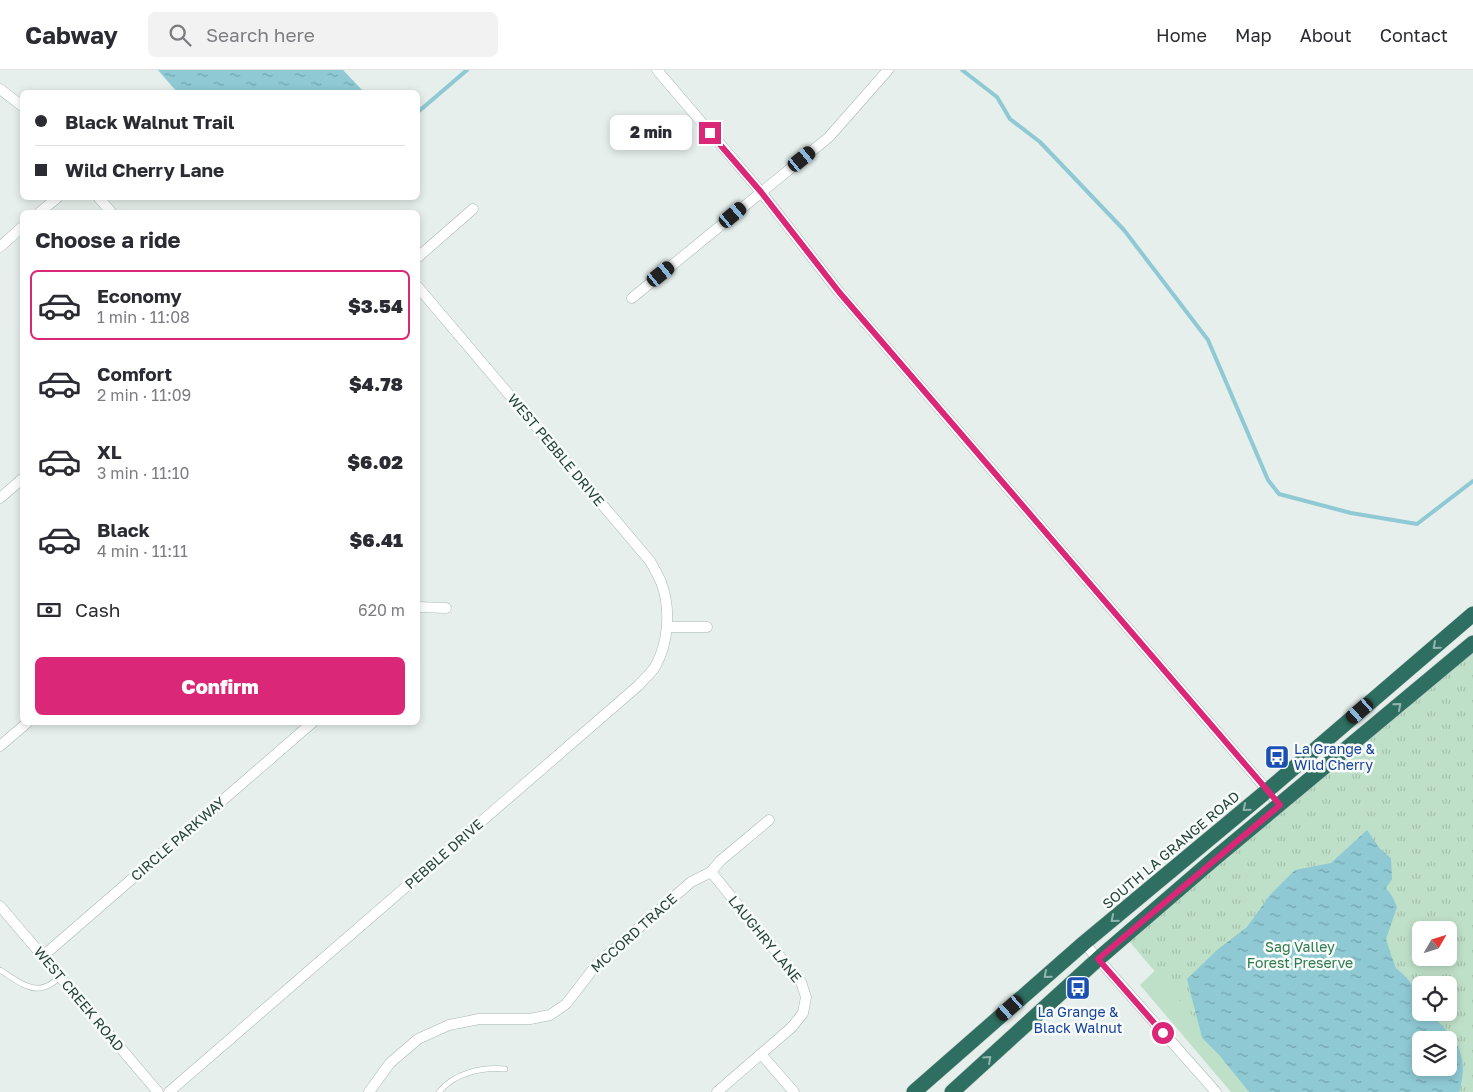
<!DOCTYPE html>
<html lang="en">
<head>
<meta charset="utf-8">
<style>
	body { margin:0; font-family:"Golos Text",sans-serif; background:#f2f2f3; color:#2b2b33; height:100vh; display:flex; flex-direction:column; font-size:19px; white-space:nowrap }
	* { box-sizing:border-box; margin:0 }
	p { font-size:16px; color:#7c7c81 }
	.icon { flex:none; width:28px; height:28px; fill:none; stroke:currentColor; stroke-width:2; stroke-linecap:round; stroke-linejoin:round }
	.map { position:relative; flex:1; overflow:hidden }
	.details { position:absolute; left:20px; top:140px; width:400px; height:515px; display:flex; flex-direction:column; background:#fff; border-radius:8px; box-shadow:0 2px 8px #0003 }
	.details>* { flex:none }
	.hud { position:absolute; left:20px; top:20px; width:400px; height:110px; border-radius:8px; box-shadow:0 2px 8px #0003; display:grid; align-content:center; height:110px; padding:0 15px; background:#fff }
	.needle { width:32px; rotate:51deg }
	.fabs { position:absolute; left:1412px; top:851px; display:grid; gap:10px }
	.fabs a { display:grid; place-items:center; width:45px; height:45px; border-radius:8px; background:#fff; box-shadow:0 2px 8px #0003; font-size:25px }
	.end { position:absolute; width:22px; height:22px; margin:-11px; border:6px solid #db2777; background:#fff; box-shadow:0 0 0 2px #fff }
	.from { border-radius:50% }
	.bubble { position:absolute; height:35px; border-radius:8px; background:#fff; box-shadow:0 2px 8px #0003; font-size:16px; font-weight:800; line-height:35px; text-align:center }
	.car { position:absolute; width:15px; height:30px; margin:-15px -8px; border-radius:6px; box-shadow:0 0 4px 1px #0007; background:linear-gradient(#222 24%,#8ab4d8 0 40%,#222 0 76%,#8ab4d8 0 86%,#222 0) }
	.hud b { display:flex; align-items:center; gap:18px; height:48px; font-size:19px }
	.hud b+b { border-top:1px solid #e1e1e2 }
	.hud i { width:12px; height:12px; background:#2b2b33 }
	ul { padding:0; list-style:none }
	li { display:flex; align-items:center; gap:15px; height:70px; margin:0 10px 8px; padding:0 5px; border:2px solid transparent; border-radius:8px }
	li div { flex:1 }
	li b { display:block; font-size:19px }
	li em { font-style:normal; font-weight:800 }
	li.current { border-color:#db2777 }
	li>.icon { width:45px; height:45px; stroke-width:1.5 }
	h2 { padding:0 15px; font-size:22px; line-height:60px }
	.pay { display:flex; align-items:center; gap:12px; height:55px; padding:0 15px; font-size:19px }
	.pay p { margin-inline-start:auto }
	.action { display:flex; gap:10px; margin-top:auto; padding:10px 15px }
	.action a { flex:1; height:58px; border-radius:8px; background:#db2777; color:#fff; font-size:20px; font-weight:800; line-height:58px; text-align:center }
	header { display:flex; align-items:center; gap:30px; box-sizing:border-box; height:70px; padding:0 25px; background:#fff; border-bottom:1px solid #e1e1e2 }
	header strong { font-size:24px }
	nav { display:flex; gap:28px; margin-inline-start:auto; font-size:18px }
	.search { width:350px; height:45px; background:#f2f2f3; display:flex; align-items:center; gap:12px; box-sizing:border-box; padding:0 18px; border-radius:8px; color:#7c7c81; font-size:19px }
	.map>svg:first-child { display:block }
	.green { fill:#bfe0c8 }
	.park { fill:url(#park-tufts); fill-rule:evenodd }
	.water { fill:url(#water-ripples); fill-rule:evenodd }
	.lines { fill:none; stroke-linecap:round; stroke-linejoin:round }
	.stream { stroke:#8ec9d4; stroke-width:4 }
	.lane-casing { stroke:#a8b8b2; stroke-width:6 }
	.street-casing { stroke:#a8b8b2; stroke-width:11 }
	.highway-casing { stroke:#c2cac8; stroke-width:16 }
	.lane { stroke:#fff; stroke-width:5 }
	.street { stroke:#fff; stroke-width:10 }
	.highway { stroke:#2f6f62; stroke-width:15 }
	.oneway { stroke:#93b5ae }
	.route { stroke:#db2777; stroke-width:6 }
	.labels { text-anchor:middle; stroke-width:5; stroke-linejoin:round; paint-order:stroke }
	.street-label { font-size:14px; fill:#24423a; stroke:#f7fbf9 }
	.transit-label { font-size:14px; fill:#164399; stroke:#f7fbf9; text-anchor:start }
	.park-label { font-size:14px; fill:#2d7a4b; stroke:#f7fbf9 }
</style>
</head>
<body>
<header>
<strong>Cabway</strong>
<div class="search"><svg class="icon" aria-label="search" viewBox="0 0 24 24"><circle cx="10" cy="10" r="6"/><path d="M15 15l6 6"/></svg>Search here</div>
<nav><a>Home</a><a>Map</a><a>About</a><a>Contact</a></nav>
</header>
<div class="map">
<svg width="1473" height="1022" viewBox="0 0 1473 1022">
	<defs>
		<pattern id="park-tufts" width="24" height="20" patternUnits="userSpaceOnUse" patternTransform="scale(1.25)"><rect width="24" height="20" fill="#bfe0c8"/><path d="M3 7l-1-3M5 7V3M7 7l1-3M15 17l-1-3M17 17v-4M19 17l1-3" fill="none" stroke="#a4c1ad"/></pattern>
		<pattern id="water-ripples" width="26" height="14" patternUnits="userSpaceOnUse" patternTransform="scale(1.25)"><rect width="26" height="14" fill="#8ec9d4"/><path d="M2 4q2-2 4 0t4 0M15 11q2-2 4 0t4 0" fill="none" stroke="#74a5ad"/></pattern>
	</defs>
	<rect width="100%" height="100%" fill="#e6efeb"/>
	<polygon class="green" points="1168,888 1187,909 1202,968 1219,985 1249,1022 1231,1022 1140,915"/>
	<path class="park" d="M1473,581v441h-216l-128,-151zM1421,860h28v28h-28zM1421,915h28v27h-28zM1421,970h28v28h-28z"/>
	<g class="water">
		<polygon points="158,0 343,0 364,22 177,22"/>
		<path d="M1367,760l13,19 11,9 1,21 -6,9 6,8 5,11 -11,32 5,16 5,13 10,9 10,13 5,13v9l9,1c26,27 39,38 30,77l-1,2h-210l-30,-37 -17,-17 -15,-59 30,-29 30,-23 23,-32 25,-25 36,-7zM1421,970h28v28h-28z"/>
	</g>
	<g class="lines">
		<g class="stream">
			<polyline points="962,0 997,27 1010,49 1040,72 1124,160 1208,270 1268,410 1279,424 1351,443 1417,454 1473,411"/>
			<polyline points="418,42 467,0"/>
		</g>
		<defs>
			<g id="lane">
				<path d="M0,900c13,8 31,24 47,16 5,-2 9,-6 14,-9"/>
				<path d="M439,1022c15,-19 43,-25 66,-23"/>
			</g>
			<g id="street">
				<polyline points="657,0 761,122 839,222 1280,735"/>
				<polyline points="0,19 22,36"/>
				<polyline points="99,128 111,142"/>
				<polyline points="40,142 57,128"/>
				<polyline points="0,177 22,157"/>
				<polyline points="418,187 473,139"/>
				<polyline points="632,228 829,67 888,0"/>
				<polyline points="0,428 22,409"/>
				<polyline points="418,537 446,538"/>
				<polyline points="667,557 707,557"/>
				<polyline points="0,676 28,652"/>
				<polyline points="711,802 801,912 806,927 803,943 792,957 717,1022"/>
				<polyline points="0,836 158,1022"/>
				<polyline points="1084,873 1216,1022"/>
				<polyline points="43,886 313,652"/>
				<polyline points="761,984 794,1022"/>
				<path d="M169,1022l470,-407c5,-6 12,-12 16,-18 14,-25 16,-59 6,-85 -3,-7 -7,-14 -11,-21l-232,-274"/>
				<polyline points="369,1022 390,993 418,969 449,955 479,949 530,949 550,945 566,934 597,894 691,812 711,802 720,791 769,750"/>
			</g>
			<g id="highway">
				<polyline points="914,1022 1084,873 1268,720 1473,544"/>
				<polyline points="952,1022 1098,889 1214,789 1473,573"/>
			</g>
		</defs>
		<use href="#lane" class="lane-casing"/>
		<use href="#street" class="street-casing"/>
		<use href="#highway" class="highway-casing"/>
		<use href="#lane" class="lane"/>
		<use href="#street" class="street"/>
		<use href="#highway" class="highway"/>
	</g>
	<defs><path id="oneway-chevron" d="M-2-3.5L2.5 0L-2 3.5" fill="none" stroke-width="1.6" stroke-linecap="round" stroke-linejoin="round" transform="scale(1.25)"/></defs>
	<g class="oneway">
		<use href="#oneway-chevron" transform="translate(1436 576) rotate(139)"/>
		<use href="#oneway-chevron" transform="translate(1398 636) rotate(-40)"/>
		<use href="#oneway-chevron" transform="translate(1246 738) rotate(140)"/>
		<use href="#oneway-chevron" transform="translate(1114 849) rotate(140)"/>
		<use href="#oneway-chevron" transform="translate(1047 905) rotate(139)"/>
		<use href="#oneway-chevron" transform="translate(988 989) rotate(-42)"/>
	</g>
	<g class="lines">
		<polyline class="route" points="710,63 761,122 839,222 1280,735 1098,889 1163,963"/>
	</g>
	<defs>
		<symbol id="bus-square" viewBox="-11 -11 22 22"><rect x="-9" y="-9" width="18" height="18" rx="4" fill="#1a4fb4" stroke="#f7fbf9"/><path d="M-5-6H5V4H4V6H2V4H-2V6H-4V4H-5ZM-3.5-4V0h7V-4ZM-3.5 1.2v1.5H-2V1.2ZM2 1.2v1.5H3.5V1.2Z" fill="#fff"/></symbol>
	</defs>
	<g fill-rule="evenodd">
		<use href="#bus-square" x="1263" y="673" width="28" height="28"/>
		<use href="#bus-square" x="1064" y="904" width="28" height="28"/>
	</g>
	<g class="labels">
		<g class="street-label">
			<text transform="translate(556 380) rotate(50)" y="5">WEST PEBBLE DRIVE</text>
			<text transform="translate(178 769) rotate(-41)" y="5">CIRCLE PARKWAY</text>
			<text transform="translate(1171 780) rotate(-40)" y="5">SOUTH LA GRANGE ROAD</text>
			<text transform="translate(444 784) rotate(-41)" y="5">PEBBLE DRIVE</text>
			<text transform="translate(634 863) rotate(-42)" y="5">MCCORD TRACE</text>
			<text transform="translate(765 869) rotate(51)" y="5">LAUGHRY LANE</text>
			<text transform="translate(79 929) rotate(50)" y="5">WEST CREEK ROAD</text>
		</g>
		<g class="transit-label">
			<text x="1294" y="684">La Grange &amp;<tspan x="1294" dy="16">Wild Cherry</tspan></text>
			<text x="1078" y="947" text-anchor="middle">La Grange &amp;<tspan x="1078" dy="16">Black Walnut</tspan></text>
		</g>
		<g class="park-label">
			<text x="1300" y="882">Sag Valley<tspan x="1300" dy="16">Forest Preserve</tspan></text>
		</g>
	</g>
</svg>
<div class="fabs">
<a><svg class="needle" viewBox="-14 -14 28 28"><path d="M0-13l5 13h-10z" fill="#e53935"/><path d="M0 13l5-13h-10z" fill="#7c7c81"/></svg></a>
<a><svg class="icon" aria-label="locate" viewBox="0 0 24 24"><circle cx="12" cy="12" r="6"/><path d="M12 2v4M12 18v4M2 12h4M18 12h4"/></svg></a>
<a><svg class="icon" aria-label="layers" viewBox="0 0 24 24"><path d="M12 4l9 5-9 5-9-5zM3 14l9 5 9-5"/></svg></a>
</div>
<i class="end from" style="left:1163px;top:963px"></i>
<i class="end" style="left:710px;top:63px"></i>
<div class="bubble" style="left:610px;top:45px;width:82px">2 min</div>
<i class="car" style="left:802px;top:89px;rotate:51deg"></i>
<i class="car" style="left:733px;top:145px;rotate:50deg"></i>
<i class="car" style="left:661px;top:204px;rotate:51deg"></i>
<i class="car" style="left:1360px;top:641px;rotate:229deg"></i>
<i class="car" style="left:1010px;top:938px;rotate:229deg"></i>
<div class="hud">
<b><i class="from"></i>Black Walnut Trail</b>
<b><i></i>Wild Cherry Lane</b>
</div>
<section class="details">
<h2>Choose a ride</h2>
<ul>
<li class="current"><svg class="icon" aria-label="car" viewBox="0 0 24 24"><path d="M5 17H2v-5l4-1 3-4h7l3 4 3 1v5h-3M9 17h6M6 11h13"/><circle cx="7" cy="17" r="2"/><circle cx="17" cy="17" r="2"/></svg><div><b>Economy</b><p>1 min · 11:08</p></div><em>$3.54</em></li>
<li><svg class="icon" aria-label="car" viewBox="0 0 24 24"><path d="M5 17H2v-5l4-1 3-4h7l3 4 3 1v5h-3M9 17h6M6 11h13"/><circle cx="7" cy="17" r="2"/><circle cx="17" cy="17" r="2"/></svg><div><b>Comfort</b><p>2 min · 11:09</p></div><em>$4.78</em></li>
<li><svg class="icon" aria-label="car" viewBox="0 0 24 24"><path d="M5 17H2v-5l4-1 3-4h7l3 4 3 1v5h-3M9 17h6M6 11h13"/><circle cx="7" cy="17" r="2"/><circle cx="17" cy="17" r="2"/></svg><div><b>XL</b><p>3 min · 11:10</p></div><em>$6.02</em></li>
<li><svg class="icon" aria-label="car" viewBox="0 0 24 24"><path d="M5 17H2v-5l4-1 3-4h7l3 4 3 1v5h-3M9 17h6M6 11h13"/><circle cx="7" cy="17" r="2"/><circle cx="17" cy="17" r="2"/></svg><div><b>Black</b><p>4 min · 11:11</p></div><em>$6.41</em></li>
</ul>
<div class="pay"><svg class="icon" aria-label="cash" viewBox="0 0 24 24"><path d="M3 7h18v10H3z"/><circle cx="12" cy="12" r="2"/></svg>Cash<p>620 m</p></div>
<div class="action"><a>Confirm</a></div>
</section>
</div>
</body>
</html>
